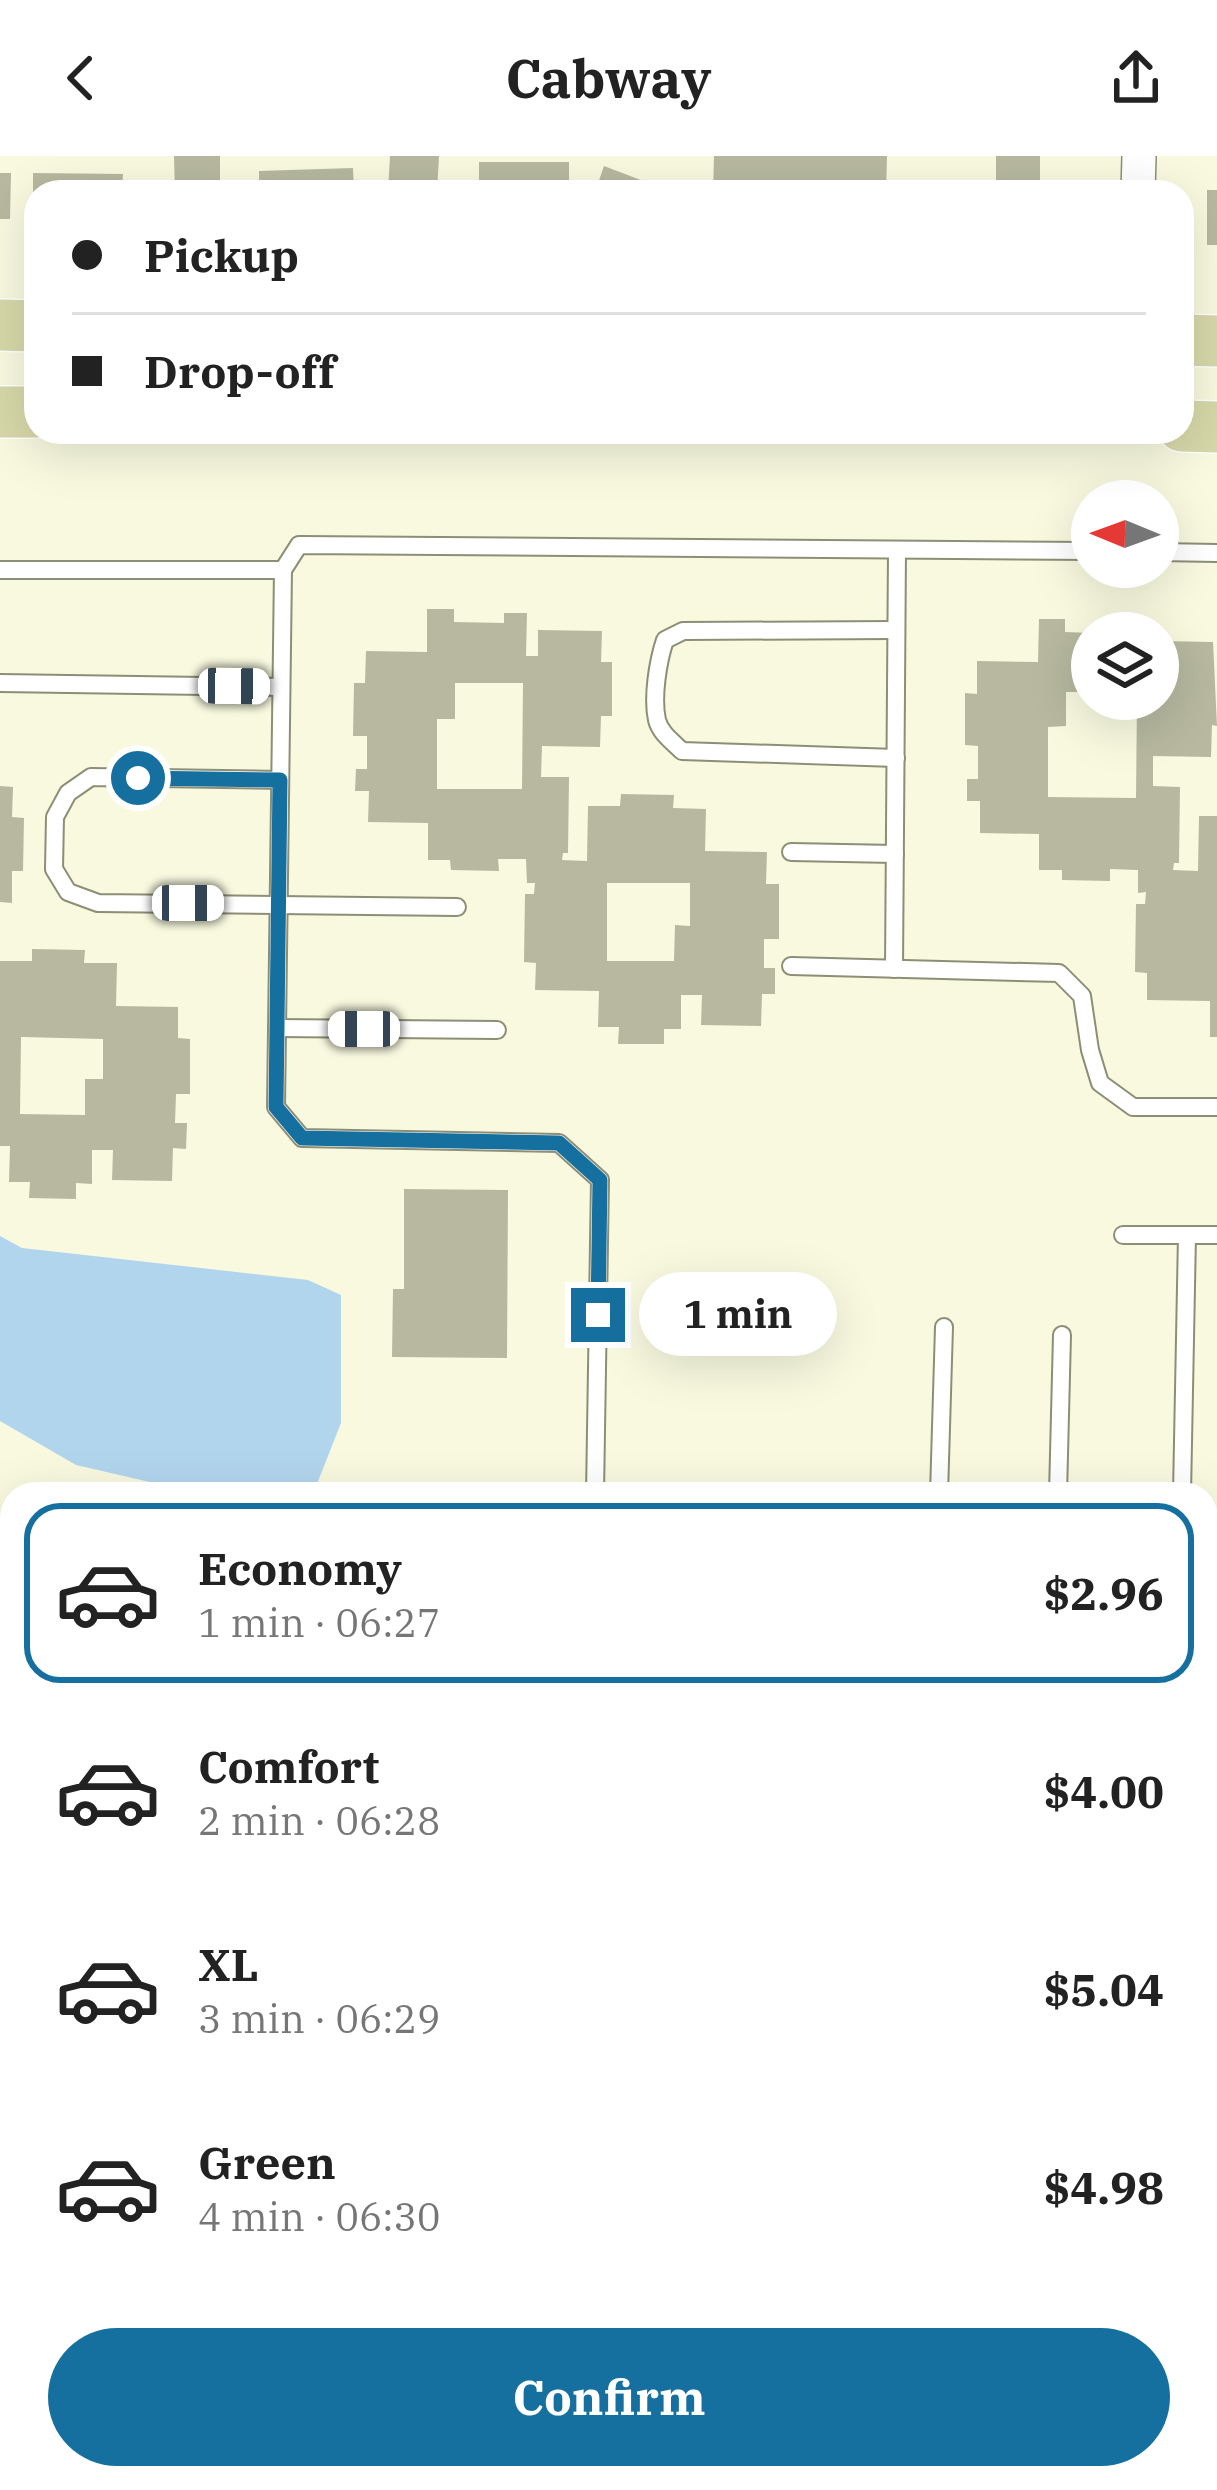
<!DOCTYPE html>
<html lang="en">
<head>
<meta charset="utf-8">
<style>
	body { margin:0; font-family:"IBM Plex Serif",serif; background:#f2f2f2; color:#222; height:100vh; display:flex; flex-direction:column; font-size:45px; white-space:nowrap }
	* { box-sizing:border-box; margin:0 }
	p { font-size:39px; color:#767676 }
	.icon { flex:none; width:66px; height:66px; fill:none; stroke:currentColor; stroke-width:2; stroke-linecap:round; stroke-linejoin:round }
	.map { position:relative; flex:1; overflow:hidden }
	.drawer { position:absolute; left:0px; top:1326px; width:1218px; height:1008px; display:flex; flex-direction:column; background:#fff; border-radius:36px 36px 0 0; box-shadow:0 12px 48px #0002 }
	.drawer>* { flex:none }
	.top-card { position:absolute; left:24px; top:24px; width:1170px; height:264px; border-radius:36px; box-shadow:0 12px 48px #0002; display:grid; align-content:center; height:264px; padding:0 48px; background:#fff }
	.needle { width:78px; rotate:271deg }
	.controls { position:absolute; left:1071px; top:324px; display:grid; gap:24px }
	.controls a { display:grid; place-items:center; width:108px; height:108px; border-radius:50%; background:#fff; box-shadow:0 12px 48px #0002; font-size:60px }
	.end { position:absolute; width:54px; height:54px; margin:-27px; border:15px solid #16709f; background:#fff; box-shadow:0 0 0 6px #fff }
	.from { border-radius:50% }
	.bubble { position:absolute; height:84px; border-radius:42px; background:#fff; box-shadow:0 12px 48px #0002; font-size:39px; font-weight:700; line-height:84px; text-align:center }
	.car { position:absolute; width:36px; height:72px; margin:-36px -18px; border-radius:15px; box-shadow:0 0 9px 3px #0007; background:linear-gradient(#fff 24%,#345 0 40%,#fff 0 76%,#345 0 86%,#fff 0) }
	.top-card b { display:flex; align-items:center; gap:42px; height:114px; font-size:45px }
	.top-card b+b { border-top:3px solid #e0e0e0 }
	.top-card i { width:30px; height:30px; background:#222 }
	ul { padding:21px 0 0; list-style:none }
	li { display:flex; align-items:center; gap:36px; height:180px; margin:0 24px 18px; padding:0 24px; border:6px solid transparent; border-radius:36px }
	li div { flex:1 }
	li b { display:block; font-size:45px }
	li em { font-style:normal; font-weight:700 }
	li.current { border-color:#16709f }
	li>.icon { width:108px; height:108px; stroke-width:1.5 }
	.button { display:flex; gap:24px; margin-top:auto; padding:24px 48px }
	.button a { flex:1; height:138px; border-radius:72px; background:#16709f; color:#fff; font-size:48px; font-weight:700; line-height:138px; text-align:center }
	header { display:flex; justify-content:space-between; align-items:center; height:156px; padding:0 48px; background:#fff; font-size:54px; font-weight:700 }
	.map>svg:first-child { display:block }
	.water { fill:#b2d5ee }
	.building { fill:#b7b89f; fill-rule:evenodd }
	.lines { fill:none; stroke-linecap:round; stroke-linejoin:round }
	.lane-casing { stroke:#8d8e76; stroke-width:20 }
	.street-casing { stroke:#8d8e76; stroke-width:36 }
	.primary-casing { stroke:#fff; stroke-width:54 }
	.lane { stroke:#fff; stroke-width:16 }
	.street { stroke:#fff; stroke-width:33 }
	.primary { stroke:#d7d8a9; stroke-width:51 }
	.route { stroke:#16709f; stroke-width:15 }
</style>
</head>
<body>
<header><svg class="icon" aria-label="back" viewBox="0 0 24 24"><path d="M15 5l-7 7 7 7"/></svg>Cabway<svg class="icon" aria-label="share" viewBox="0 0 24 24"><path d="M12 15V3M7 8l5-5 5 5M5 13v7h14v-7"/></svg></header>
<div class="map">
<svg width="1217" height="2334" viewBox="0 0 1217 2334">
	<rect width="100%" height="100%" fill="#f8f9df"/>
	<polygon class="water" points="0,1080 22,1092 308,1124 341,1139 341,1267 313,1338 202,1338 76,1309 0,1265"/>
	<g class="building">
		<polygon points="174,0 220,0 220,36 175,36"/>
		<polygon points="390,0 439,0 437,36 388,36"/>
		<polygon points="714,0 887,0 886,36 713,36"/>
		<rect x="996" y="0" width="44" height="36"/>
		<rect x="479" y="6" width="90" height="30"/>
		<polygon points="604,10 672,36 595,36"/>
		<polygon points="353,12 354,36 259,36 259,15"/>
		<polygon points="0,17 11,17 10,63 0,63"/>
		<polygon points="33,17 123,18 122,36 33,36"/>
		<rect x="1207" y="34" width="10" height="55"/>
		<path d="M427,453h27v13l50,1v-10h23l-1,43h12v-26l64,1 -1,31h11v54h-11l-1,31 -58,-1 -1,31h28l-1,76h-5l-1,7 25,1 1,-55h32l1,-12 53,1 -1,13 33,1 -1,42 62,1 -1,32h13v55h-15v29h11v26h-13l-1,32 -60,-1 1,-30h-21v34h-17v15h-46l1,-17h-21l1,-36 -64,-1 1,-27 -12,-1 1,-68h9l1,-11h-8l-1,-24h-28l1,12 -48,-1 -1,-10h-22v-37l-60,-1 1,-31h-14l1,-22h11v-33h-14l1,-53h11l1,-32 61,1zM455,527h68l-1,106h-85v-70h18zM607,727h83v43l-15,-1 -1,36h-67z"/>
		<polygon points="1039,463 1065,463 1065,476 1092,477 1092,536 1066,536 1066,570 1048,571 1048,641 1136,642 1137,543 1158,543 1158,485 1213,486 1217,570 1212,569 1211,601 1153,600 1153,630 1180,631 1179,707 1174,707 1173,714 1198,715 1199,660 1217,660 1217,881 1210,881 1210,845 1147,844 1147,817 1135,816 1136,748 1145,748 1146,736 1138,737 1138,714 1110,713 1110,725 1062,724 1062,714 1039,714 1039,678 980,677 980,645 967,645 967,623 978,623 978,590 965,589 965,537 977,538 977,505 1038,506"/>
		<polygon points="1138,466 1138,477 1115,477 1115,467"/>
		<polygon points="0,630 13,631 12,661 24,662 23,715 12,715 12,747 0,746"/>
		<path d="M32,793l53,1 -1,13h33l-1,43 62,1v31l12,1v55h-14l-1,29h12l-1,26 -13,-1 -1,33 -60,-1 1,-30h-21v34l-16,-1v16l-47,-1 1,-16h-21l1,-36h-10v-185h32zM21,881l82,2v40h-18v36l-65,-1z"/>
		<polygon points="404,1033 508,1034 507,1202 392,1201 393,1133 404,1133"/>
		<rect x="1206" y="1434" width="11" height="105"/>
		<polygon points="1206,1744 1217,1745 1217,1812 1206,1812"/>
		<rect x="0" y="1977" width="12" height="157"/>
		<rect x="1209" y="2216" width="8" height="38"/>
		<rect x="764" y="2322" width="103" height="12"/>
	</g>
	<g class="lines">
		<defs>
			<g id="lane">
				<polyline points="1158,396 1217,397"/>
				<polyline points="0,414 283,414"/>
				<polyline points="0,527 281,531"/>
				<path d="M896,602l-214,-7c-9,-9 -22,-18 -25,-31 -5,-23 1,-59 8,-80l18,-9 213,-1"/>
				<polyline points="280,624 91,621 68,637 55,661 54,713 68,736 98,747 457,751"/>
				<polyline points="791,696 895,698"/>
				<polyline points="791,810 1059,817 1082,840 1090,894 1100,927 1133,951 1217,951"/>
				<polyline points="894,813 897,394"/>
				<polyline points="277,872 497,874"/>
				<polyline points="1123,1079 1187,1079"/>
				<polyline points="595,1338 600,1024 559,987 302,982 276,951 283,414 299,389 1092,395"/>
				<polyline points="939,1338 944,1171"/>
				<polyline points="1058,1338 1062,1179"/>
				<polyline points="1182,1338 1187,1079 1217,1079"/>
				<polyline points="1206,1366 1217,1367"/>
				<polyline points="99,2334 99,2322"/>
				<polyline points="600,2334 600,2322"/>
			</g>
			<g id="street">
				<polyline points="1138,36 1139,0"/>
				<polyline points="0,1386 12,1393"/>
				<polyline points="1206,1634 1217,1635"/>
				<polyline points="694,2334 694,2322"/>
				<polyline points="964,2334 964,2322"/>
			</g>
			<g id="primary">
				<polyline points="0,169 36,170"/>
				<polyline points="1182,184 1217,185"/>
				<polyline points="0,256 36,256"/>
				<polyline points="1182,270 1217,271"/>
			</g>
		</defs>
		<use href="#lane" class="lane-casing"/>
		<use href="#street" class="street-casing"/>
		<use href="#primary" class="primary-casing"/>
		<use href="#lane" class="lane"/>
		<use href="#street" class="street"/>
		<use href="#primary" class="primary"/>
	</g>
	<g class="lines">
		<polyline class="route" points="138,622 280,624 276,951 302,982 559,987 600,1024 598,1159"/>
	</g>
</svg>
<div class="controls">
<a><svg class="needle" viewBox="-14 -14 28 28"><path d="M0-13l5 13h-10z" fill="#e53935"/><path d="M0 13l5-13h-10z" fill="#767676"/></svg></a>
<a><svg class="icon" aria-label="layers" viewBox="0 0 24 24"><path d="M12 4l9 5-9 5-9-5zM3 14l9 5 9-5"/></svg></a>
</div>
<i class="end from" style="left:138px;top:622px"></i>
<i class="end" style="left:598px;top:1159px"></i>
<div class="bubble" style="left:639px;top:1116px;width:198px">1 min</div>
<i class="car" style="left:234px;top:530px;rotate:91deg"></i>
<i class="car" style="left:188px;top:747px;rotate:90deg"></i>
<i class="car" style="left:364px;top:873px;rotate:270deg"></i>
<div class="top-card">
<b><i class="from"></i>Pickup</b>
<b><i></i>Drop-off</b>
</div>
<section class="drawer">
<ul>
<li class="current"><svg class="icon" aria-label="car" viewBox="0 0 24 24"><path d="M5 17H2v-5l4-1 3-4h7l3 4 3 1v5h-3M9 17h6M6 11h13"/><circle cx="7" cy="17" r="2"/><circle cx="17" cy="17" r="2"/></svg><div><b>Economy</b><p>1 min · 06:27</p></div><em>$2.96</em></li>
<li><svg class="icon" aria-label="car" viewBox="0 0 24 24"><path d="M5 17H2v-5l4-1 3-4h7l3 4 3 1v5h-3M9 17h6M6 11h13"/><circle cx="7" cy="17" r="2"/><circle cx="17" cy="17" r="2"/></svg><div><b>Comfort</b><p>2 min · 06:28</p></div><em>$4.00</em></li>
<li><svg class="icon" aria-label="car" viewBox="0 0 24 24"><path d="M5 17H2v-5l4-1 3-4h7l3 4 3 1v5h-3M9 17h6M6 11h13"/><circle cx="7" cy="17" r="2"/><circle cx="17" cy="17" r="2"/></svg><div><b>XL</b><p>3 min · 06:29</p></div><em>$5.04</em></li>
<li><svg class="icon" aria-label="car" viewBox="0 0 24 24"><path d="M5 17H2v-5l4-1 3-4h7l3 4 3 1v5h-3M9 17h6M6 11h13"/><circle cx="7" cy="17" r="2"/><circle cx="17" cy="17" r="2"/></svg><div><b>Green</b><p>4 min · 06:30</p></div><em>$4.98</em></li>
</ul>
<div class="button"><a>Confirm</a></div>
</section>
</div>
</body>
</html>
